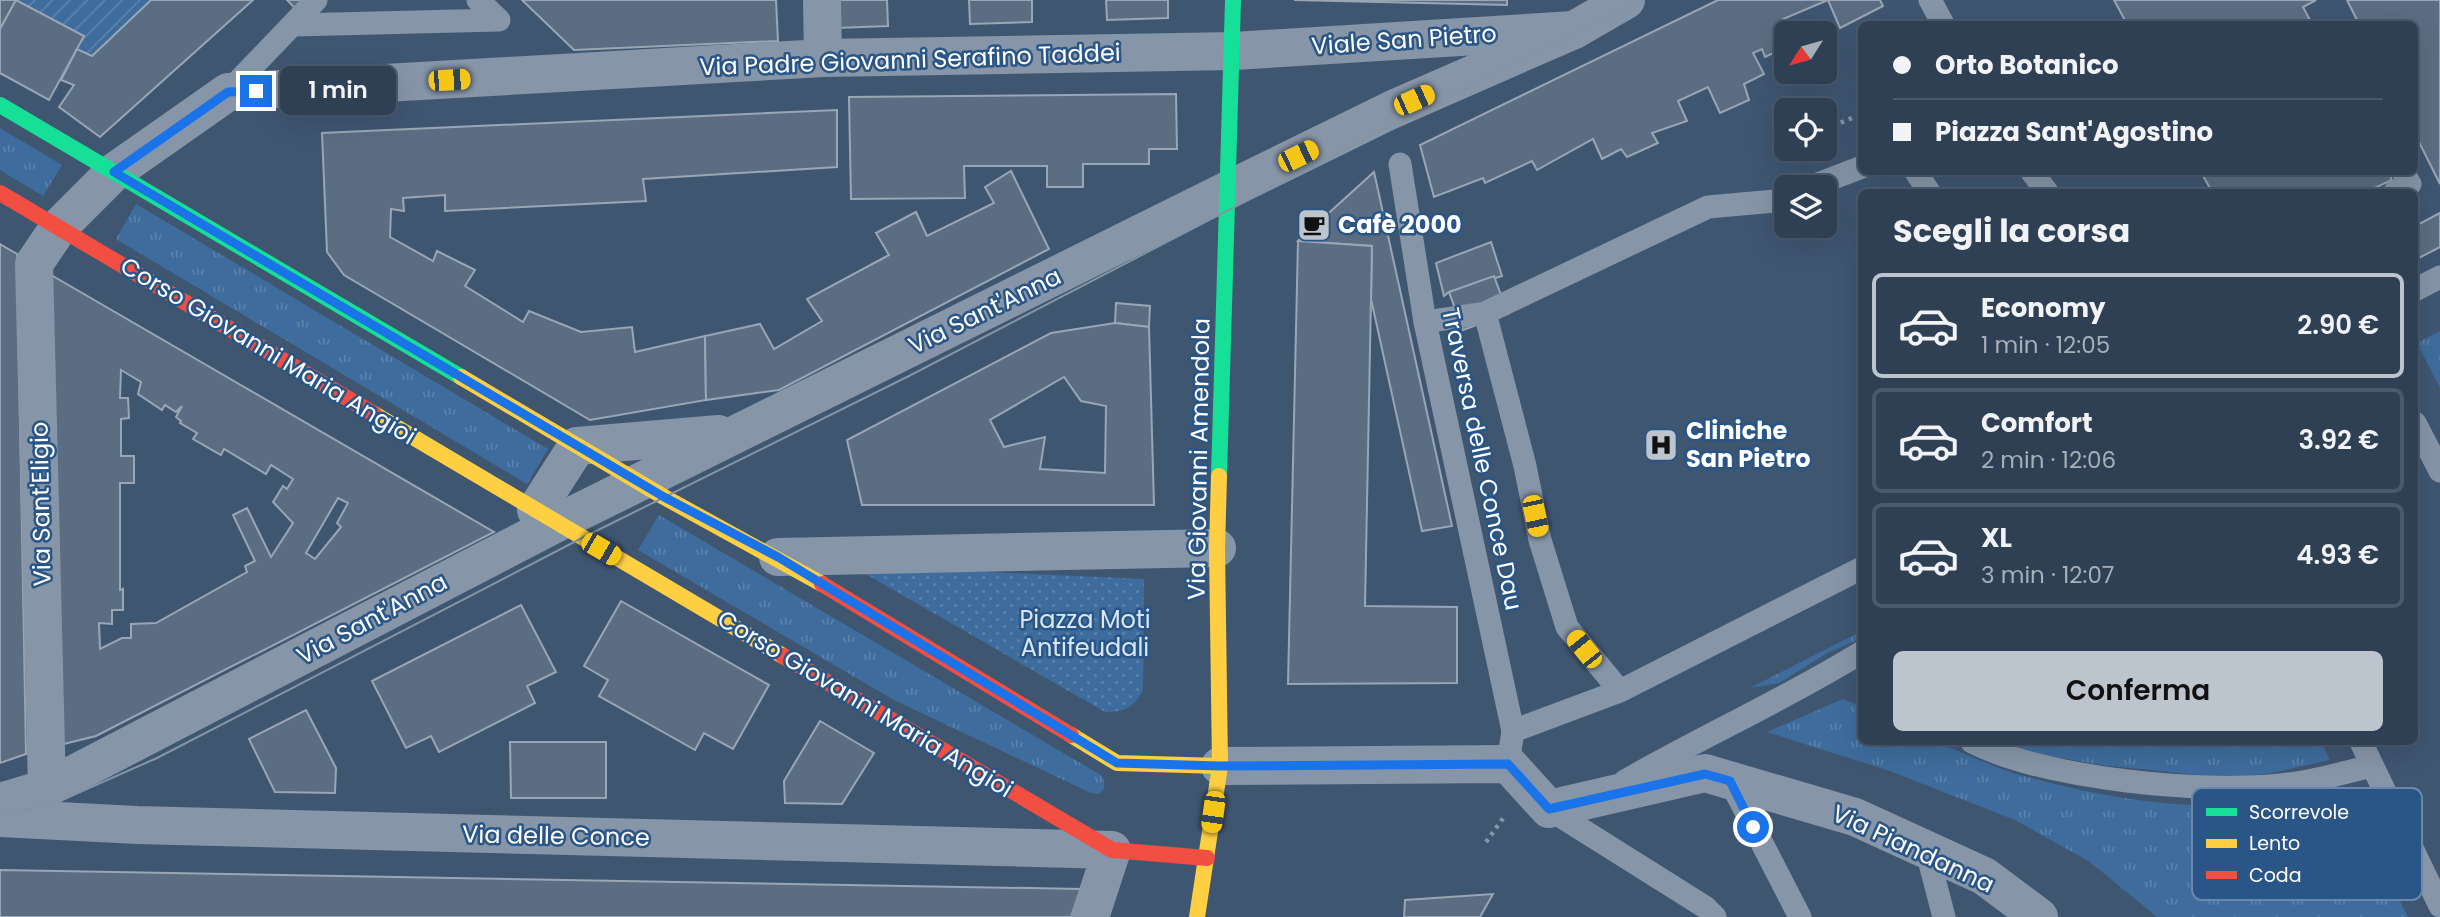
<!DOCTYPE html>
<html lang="it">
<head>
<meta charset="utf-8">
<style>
	body { margin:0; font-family:Poppins,sans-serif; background:#3b4b5f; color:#f1f3f6; height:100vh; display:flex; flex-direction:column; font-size:26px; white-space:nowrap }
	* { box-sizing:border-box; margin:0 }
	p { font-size:23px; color:#a7afb9 }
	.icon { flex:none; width:38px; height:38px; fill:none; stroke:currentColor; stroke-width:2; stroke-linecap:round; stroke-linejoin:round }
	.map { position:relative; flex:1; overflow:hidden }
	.panel { position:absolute; left:1858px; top:189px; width:560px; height:556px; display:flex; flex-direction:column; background:#2f4055; border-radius:10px; box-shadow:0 7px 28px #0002,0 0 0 2px #4a596c }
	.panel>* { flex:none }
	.guide { position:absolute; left:1858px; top:21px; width:560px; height:154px; border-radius:10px; box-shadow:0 7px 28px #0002,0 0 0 2px #4a596c; display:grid; align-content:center; height:154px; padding:0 35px; background:#2f4055 }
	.needle { width:46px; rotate:233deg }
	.controls { position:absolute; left:1774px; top:21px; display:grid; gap:14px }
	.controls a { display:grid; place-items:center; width:63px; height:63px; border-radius:10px; background:#2f4055; box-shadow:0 7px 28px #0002,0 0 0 2px #4a596c; font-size:35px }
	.end { position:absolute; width:32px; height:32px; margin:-16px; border:9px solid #1a73e8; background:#fff; box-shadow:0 0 0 4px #fff }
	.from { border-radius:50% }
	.bubble { position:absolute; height:49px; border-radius:10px; background:#2f4055; box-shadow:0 7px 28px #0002,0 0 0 2px #4a596c; font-size:23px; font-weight:600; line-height:49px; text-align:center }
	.car { position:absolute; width:21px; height:42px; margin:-21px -10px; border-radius:9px; box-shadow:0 0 5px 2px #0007; background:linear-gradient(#f5c518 24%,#345 0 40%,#f5c518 0 76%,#345 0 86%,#f5c518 0) }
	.guide b { display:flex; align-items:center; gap:24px; height:66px; font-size:26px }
	.guide b+b { border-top:2px solid #4a596c }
	.guide i { width:18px; height:18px; background:#f1f3f6 }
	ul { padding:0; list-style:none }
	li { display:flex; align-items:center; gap:21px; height:105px; margin:0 14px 10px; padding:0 21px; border:4px solid #4a596c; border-radius:10px }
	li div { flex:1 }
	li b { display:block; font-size:26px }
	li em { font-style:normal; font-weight:600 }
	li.current { border-color:#bcc4cd }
	li>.icon { width:63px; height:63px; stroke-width:1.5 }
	h2 { padding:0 35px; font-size:32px; line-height:84px }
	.button { display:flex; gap:14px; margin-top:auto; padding:14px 35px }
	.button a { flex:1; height:80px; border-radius:10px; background:#bcc4cd; color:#111; font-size:28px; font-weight:600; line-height:80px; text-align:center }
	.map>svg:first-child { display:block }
	.grass { fill:url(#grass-tufts) }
	.park { fill:url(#park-dots) }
	.garden { fill:url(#garden-furrows) }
	.building { fill:#5a6d82; stroke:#99a6b5; stroke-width:2; fill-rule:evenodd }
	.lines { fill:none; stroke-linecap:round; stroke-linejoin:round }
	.path { stroke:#8695a7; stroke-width:4.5; stroke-dasharray:3.5 5; stroke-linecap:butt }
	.lane { stroke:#8695a7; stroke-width:23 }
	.street { stroke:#8695a7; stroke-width:38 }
	.fast { stroke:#16e098; stroke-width:16 }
	.slow { stroke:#ffcf43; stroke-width:16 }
	.jam { stroke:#f24e42; stroke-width:16 }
	.tram { stroke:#8594a5; stroke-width:2 }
	.route { stroke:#1a73e8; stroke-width:9 }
	.labels { text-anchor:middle; stroke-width:5; stroke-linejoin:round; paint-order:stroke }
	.street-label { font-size:24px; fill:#fff; stroke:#295587 }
	.poi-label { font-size:24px; font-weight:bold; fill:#fff; stroke:#295587; text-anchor:start }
	.park-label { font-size:24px; fill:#d8e7f6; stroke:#295587 }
	.key { fill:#295587; stroke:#6988ab; stroke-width:2 }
	.key-label { font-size:19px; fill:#fff }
</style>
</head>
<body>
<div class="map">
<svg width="2440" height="917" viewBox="0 0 2440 917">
	<defs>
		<pattern id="grass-tufts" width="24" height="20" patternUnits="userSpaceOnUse" patternTransform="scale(1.75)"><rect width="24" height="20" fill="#3e6c9c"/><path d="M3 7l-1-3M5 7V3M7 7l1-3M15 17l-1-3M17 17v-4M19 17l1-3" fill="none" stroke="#5b82ab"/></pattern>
		<pattern id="park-dots" width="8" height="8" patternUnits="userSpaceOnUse" patternTransform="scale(1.75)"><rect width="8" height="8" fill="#3e6c9c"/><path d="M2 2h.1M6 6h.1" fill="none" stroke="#5b82ab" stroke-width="1.8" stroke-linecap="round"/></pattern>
		<pattern id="garden-furrows" width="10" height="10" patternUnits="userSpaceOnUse" patternTransform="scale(1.75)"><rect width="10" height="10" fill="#3e6c9c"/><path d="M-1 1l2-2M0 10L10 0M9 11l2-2" fill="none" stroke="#5b82ab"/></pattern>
	</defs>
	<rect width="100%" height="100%" fill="#3f5671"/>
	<g class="grass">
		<polygon points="0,128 62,165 43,196 0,170"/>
		<polygon points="136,204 548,449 527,484 116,239"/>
		<polygon points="2440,331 2440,388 2417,343"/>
		<polygon points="659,515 1099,774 1104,779 1104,789 1099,794 1091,793 894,700 638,550"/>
		<polygon points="1862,631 1862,638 1829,652 1779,683 1750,688"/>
		<path d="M1843,699l19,8v35c20,0 57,-5 75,1 30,10 58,26 90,34 103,28 212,43 316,9l65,131h-251l-67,-55 -75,-42 -125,-49 -123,-39z"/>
		<polygon points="1998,742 2321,742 2330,760 2272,773 2229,778 2101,765 2039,754"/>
	</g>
	<path class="park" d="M852,566l292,13 -1,111c-9,18 -19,22 -38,22z"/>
	<polygon class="garden" points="17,0 151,0 92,56 77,49 84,36"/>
	<g class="building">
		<polygon points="0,0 16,0 0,29"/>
		<polygon points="16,0 84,36 49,100 0,73 0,29"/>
		<polygon points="151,0 253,0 100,137 59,107 74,85 61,80 77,49 92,56"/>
		<polygon points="287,0 303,0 295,8"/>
		<polygon points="522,0 776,0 778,41 574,50"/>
		<polygon points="835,0 887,0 888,26 836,28"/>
		<polygon points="969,0 1032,0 1032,22 970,24"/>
		<polygon points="1106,0 1168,0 1168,18 1107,20"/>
		<polygon points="1294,0 1507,0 1507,5"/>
		<polygon points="1718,0 1880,0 1883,6 1840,28 1828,0 1783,19 1789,33 1787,33 1787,47 1765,57 1762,49 1753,53 1764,74 1744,84 1749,100 1720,113 1708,87 1678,101 1687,121 1652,133 1658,143 1627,157 1621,149 1602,159 1593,139 1537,170 1532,161 1485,183 1483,178 1434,197 1420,145"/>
		<polygon points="2114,0 2316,0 2303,7 2312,24 2127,24"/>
		<polygon points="2347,0 2440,0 2440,184 2415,134 2415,24 2359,24"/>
		<polygon points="1176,94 1177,149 1149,149 1149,164 1083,164 1083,187 1047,187 1047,166 964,166 965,198 851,199 849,97"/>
		<polygon points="837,110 837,167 643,179 646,201 445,211 445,195 403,198 404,211 391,209 390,237 433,261 437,251 475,270 465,286 523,322 529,311 581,332 632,327 635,352 705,336 706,400 590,420 344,275 327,252 322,133"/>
		<polygon points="1787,137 1787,149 1805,149 1807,154 1791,161 1783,138"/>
		<polygon points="1011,171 1049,249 779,390 706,400 705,336 760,324 774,349 822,321 807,299 889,255 876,233 916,212 927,236 994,203 985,187"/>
		<polygon points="1374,172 1452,526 1422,531 1371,299 1372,246 1298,241"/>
		<polygon points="2201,172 2388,172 2392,180 2366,192 2212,192"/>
		<polygon points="2440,213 2440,247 2415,260 2415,226"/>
		<polygon points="1298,241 1372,246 1365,606 1457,607 1457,683 1288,684"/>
		<polygon points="1491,242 1502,276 1449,292 1444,296 1436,263"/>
		<polygon points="0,244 17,254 26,754 0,763"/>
		<path d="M46,272l448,260 -398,204 -44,11zM121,370l20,12 -3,12 24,16 3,-5 11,7 6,-6 -6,11 5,4 -1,2 17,10 -4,6 28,16 3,-6 42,25 5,-9 22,14 -6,10 -4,-3 -10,16 20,21 -22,34 -24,-49 -14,7 22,46 -10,5 2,6 -91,51 -25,1v14h-9l-22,11 -1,-26 13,1v-14h11v-21l-3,1v-107h14v-27h-13v-37l8,-1 -1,-20h-8zM338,498l10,5 -11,20 4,4 -26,32 -9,-6z"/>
		<polygon points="1494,276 1508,314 1463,330 1449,292"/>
		<polygon points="1116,303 1150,306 1149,327 1115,323"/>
		<path d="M1115,323l34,4 5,178h-292l-15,-65 204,-107zM1064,377l17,24 25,5 -1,67 -65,-4 5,-32 -41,10 -14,-27z"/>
		<polygon points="621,601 769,685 733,749 704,733 695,750 599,696 608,680 584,666"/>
		<polygon points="521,605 556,672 527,686 535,703 439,752 431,736 406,748 372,681"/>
		<polygon points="306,710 336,768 335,793 275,792 249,739"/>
		<polygon points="820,721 874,753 842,804 785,803 784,781"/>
		<polygon points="510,742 606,742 606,798 511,798"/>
		<polygon points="0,870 1081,889 1071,917 0,917"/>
		<polygon points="1493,894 1480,917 1404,917 1405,900"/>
	</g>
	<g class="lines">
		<g class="path">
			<polyline points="1825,129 1862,114"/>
			<polyline points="1486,842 1504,817"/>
		</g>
		<g class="lane">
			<polyline points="1930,0 1943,24"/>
			<polyline points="293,25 499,20 478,0"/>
			<polyline points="228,92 316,0"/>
			<polyline points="1400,164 1425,322 1513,731 1508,764"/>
			<polyline points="1916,172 1929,192"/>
			<polyline points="2032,172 2047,192"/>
			<polyline points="1810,187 1862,167"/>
			<polyline points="2395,192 2410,184 2403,172"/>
			<polyline points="2415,290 2440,277"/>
			<polyline points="1485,313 1525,466 1540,540 1567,627 1620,691"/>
			<polyline points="1425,322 1485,313 1708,207 1775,201 1787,197"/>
			<polyline points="2415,423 2440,471"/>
			<polyline points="1513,731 1620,691 1862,568"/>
			<path d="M1972,742c73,37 235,53 317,42 27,-3 56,-12 83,-18"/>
			<polyline points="2361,742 2440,906"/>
			<path d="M1625,781c78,-45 161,-82 237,-129"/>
			<polyline points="1730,781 1800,917"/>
			<polyline points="1549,809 1705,907 1715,917"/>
			<polyline points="1927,852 1944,917"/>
		</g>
		<g class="street">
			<polyline points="822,0 823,58"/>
			<polyline points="536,510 577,446 719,434"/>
			<polyline points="778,557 1217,548"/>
			<polyline points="1220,766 1508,764 1549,809 1705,773 1855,817 1984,876 2039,917"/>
			<polyline points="47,788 34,264 59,227 114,172 228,92 823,58 1234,51 1574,30"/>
			<polyline points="0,802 47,788 557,523 1228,190 1391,110 1574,30 1626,0"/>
			<polyline points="0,818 137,825 1112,850 1090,917"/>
		</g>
		<g class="fast">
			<polyline points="0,105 461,377"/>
			<polyline points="1219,476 1233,0"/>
		</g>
		<g class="slow">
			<polyline points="461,377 664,497 822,584"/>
			<polyline points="374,414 783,656"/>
			<polyline points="1071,735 1117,763 1220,766"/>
			<polyline points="1197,917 1220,766 1217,548 1219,476"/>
		</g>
		<g class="jam">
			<polyline points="0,193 374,414"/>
			<polyline points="822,584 1071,735"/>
			<polyline points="783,656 1112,850 1207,858"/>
		</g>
		<polyline class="tram" points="0,816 53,804 157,758 582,538 909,376 1394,124 1644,0"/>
	</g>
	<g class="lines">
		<polyline class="route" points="256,91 228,92 114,172 664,497 778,557 1117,763 1220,766 1508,764 1549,809 1705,774 1730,781 1753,827"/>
	</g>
	<defs>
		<symbol id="cafe-square" viewBox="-11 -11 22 22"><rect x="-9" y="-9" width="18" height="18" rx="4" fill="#bcc4cd" stroke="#295587"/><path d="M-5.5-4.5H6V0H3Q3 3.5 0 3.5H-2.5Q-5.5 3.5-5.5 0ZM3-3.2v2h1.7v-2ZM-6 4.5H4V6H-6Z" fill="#111"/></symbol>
		<symbol id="hospital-square" viewBox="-11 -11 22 22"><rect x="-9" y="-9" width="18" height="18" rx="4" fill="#bcc4cd" stroke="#295587"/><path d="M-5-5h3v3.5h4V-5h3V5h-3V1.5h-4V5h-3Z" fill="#111"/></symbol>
	</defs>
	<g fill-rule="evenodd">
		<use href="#cafe-square" x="1295" y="206" width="38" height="38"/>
		<use href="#hospital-square" x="1642" y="426" width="38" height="38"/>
	</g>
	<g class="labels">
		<g class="street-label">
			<text transform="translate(1404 40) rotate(-4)" y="8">Viale San Pietro</text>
			<text transform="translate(910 60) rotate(-2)" y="8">Via Padre Giovanni Serafino Taddei</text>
			<text transform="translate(985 311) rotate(-26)" y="8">Via Sant'Anna</text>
			<text transform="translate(268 351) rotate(31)" y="8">Corso Giovanni Maria Angioi</text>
			<text transform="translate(1199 459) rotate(-89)" y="8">Via Giovanni Amendola</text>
			<text transform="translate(1482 459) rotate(78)" y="8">Traversa delle Conce Dau</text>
			<text transform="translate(41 504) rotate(-91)" y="8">Via Sant'Eligio</text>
			<text transform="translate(372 619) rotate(-28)" y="8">Via Sant'Anna</text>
			<text transform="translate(865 704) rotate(31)" y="8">Corso Giovanni Maria Angioi</text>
			<text transform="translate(556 836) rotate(1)" y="8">Via delle Conce</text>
			<text transform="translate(1913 849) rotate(25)" y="8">Via Piandanna</text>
		</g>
		<g class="poi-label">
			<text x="1338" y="233">Cafè 2000</text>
			<text x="1686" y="439">Cliniche<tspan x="1686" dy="28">San Pietro</tspan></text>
		</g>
		<g class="park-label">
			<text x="1085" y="628">Piazza Moti<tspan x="1085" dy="28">Antifeudali</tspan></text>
		</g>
	</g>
	<rect x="2192" y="788" width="230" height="112" rx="10" class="key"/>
	<rect x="2206" y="808" width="31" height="8" fill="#16e098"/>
	<rect x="2206" y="839" width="31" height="9" fill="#ffcf43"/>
	<rect x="2206" y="871" width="31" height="8" fill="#f24e42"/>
	<g class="key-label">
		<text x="2249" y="819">Scorrevole</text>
		<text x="2249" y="850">Lento</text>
		<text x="2249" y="882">Coda</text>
	</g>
</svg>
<div class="controls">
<a><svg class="needle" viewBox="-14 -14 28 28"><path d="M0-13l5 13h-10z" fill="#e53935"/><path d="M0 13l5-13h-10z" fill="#a7afb9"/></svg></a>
<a><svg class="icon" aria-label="locate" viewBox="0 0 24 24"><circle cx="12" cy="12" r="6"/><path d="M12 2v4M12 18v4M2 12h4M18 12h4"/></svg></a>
<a><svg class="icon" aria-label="layers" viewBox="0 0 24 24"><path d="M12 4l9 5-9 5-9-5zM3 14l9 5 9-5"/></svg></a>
</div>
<i class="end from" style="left:1753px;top:827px"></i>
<i class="end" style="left:256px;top:91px"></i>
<div class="bubble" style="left:280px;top:66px;width:116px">1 min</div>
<i class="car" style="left:449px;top:80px;rotate:87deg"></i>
<i class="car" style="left:1414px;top:100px;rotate:66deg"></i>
<i class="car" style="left:1298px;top:156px;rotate:64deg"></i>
<i class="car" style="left:1535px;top:516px;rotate:168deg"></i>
<i class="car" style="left:601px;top:549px;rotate:120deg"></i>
<i class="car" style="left:1584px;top:649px;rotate:321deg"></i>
<i class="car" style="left:1213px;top:812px;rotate:188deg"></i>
<div class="guide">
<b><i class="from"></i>Orto Botanico</b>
<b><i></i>Piazza Sant'Agostino</b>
</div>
<section class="panel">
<h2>Scegli la corsa</h2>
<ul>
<li class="current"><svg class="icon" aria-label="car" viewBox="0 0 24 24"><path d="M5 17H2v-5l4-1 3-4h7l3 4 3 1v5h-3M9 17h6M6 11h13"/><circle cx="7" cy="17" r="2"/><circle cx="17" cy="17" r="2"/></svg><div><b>Economy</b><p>1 min · 12:05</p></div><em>2.90 €</em></li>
<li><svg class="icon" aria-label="car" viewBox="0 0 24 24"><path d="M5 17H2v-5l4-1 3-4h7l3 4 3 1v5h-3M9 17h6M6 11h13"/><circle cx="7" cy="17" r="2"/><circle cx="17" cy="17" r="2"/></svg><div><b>Comfort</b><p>2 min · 12:06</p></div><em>3.92 €</em></li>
<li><svg class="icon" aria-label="car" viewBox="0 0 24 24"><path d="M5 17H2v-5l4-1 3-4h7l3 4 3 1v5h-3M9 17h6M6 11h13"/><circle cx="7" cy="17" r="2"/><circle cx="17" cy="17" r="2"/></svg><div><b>XL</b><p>3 min · 12:07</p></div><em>4.93 €</em></li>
</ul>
<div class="button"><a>Conferma</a></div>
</section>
</div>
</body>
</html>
